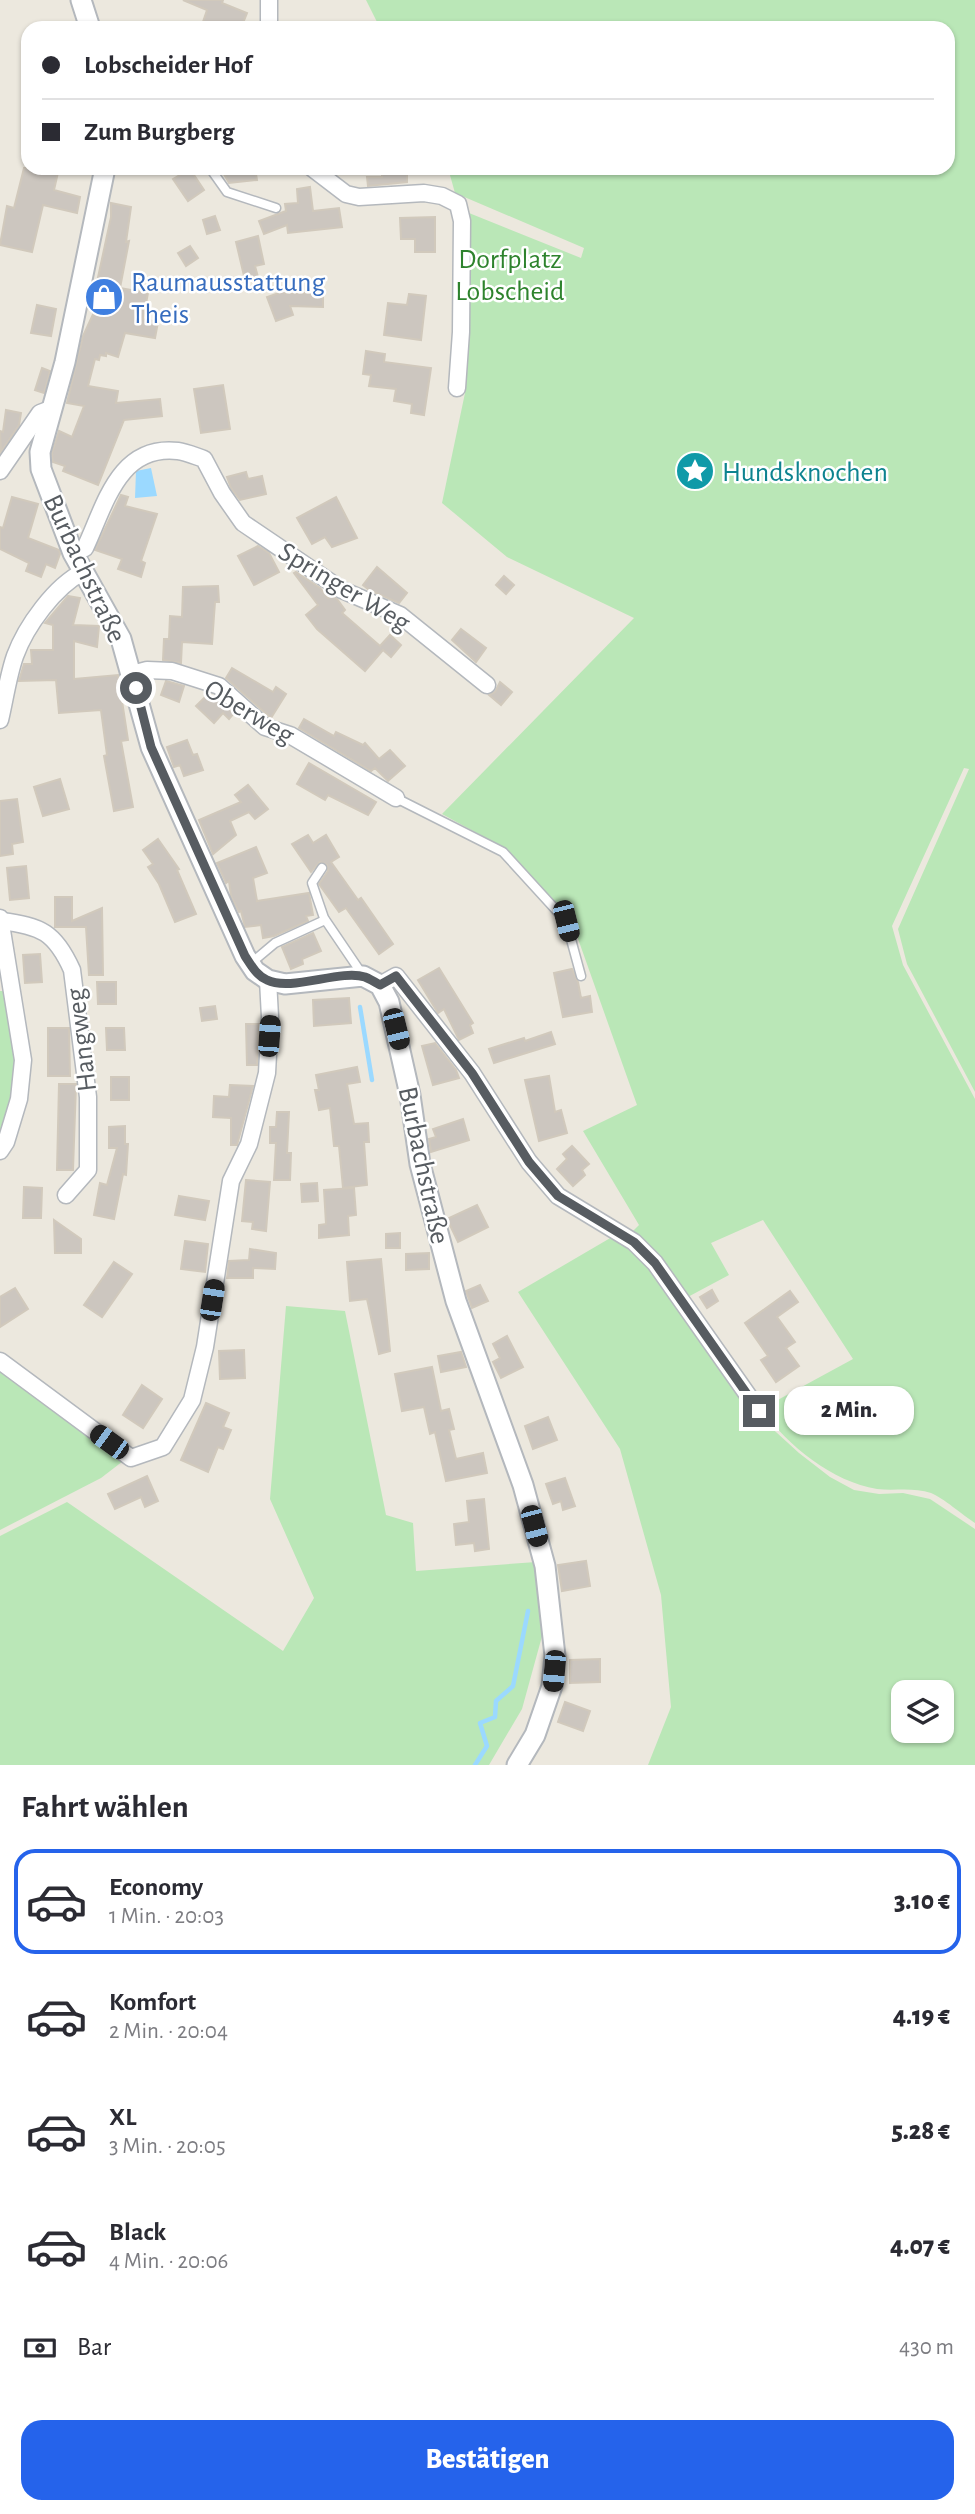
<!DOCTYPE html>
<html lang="de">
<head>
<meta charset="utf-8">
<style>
	body { margin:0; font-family:"Alegreya Sans",sans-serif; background:#f2f2f3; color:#2b2b33; height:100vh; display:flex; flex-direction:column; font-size:26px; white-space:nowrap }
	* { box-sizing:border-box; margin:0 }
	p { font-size:23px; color:#7c7c81 }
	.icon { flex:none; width:38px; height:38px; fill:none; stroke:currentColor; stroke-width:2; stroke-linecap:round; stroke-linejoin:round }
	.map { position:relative; height:1765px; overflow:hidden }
	.side { display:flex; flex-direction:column; background:#fff; flex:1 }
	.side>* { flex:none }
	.guide { position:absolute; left:21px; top:21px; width:934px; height:154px; border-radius:21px; box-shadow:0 2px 5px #0004; display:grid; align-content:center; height:154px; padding:0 21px; background:#fff }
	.buttons { position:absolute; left:891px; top:1680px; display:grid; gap:14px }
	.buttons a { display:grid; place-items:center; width:63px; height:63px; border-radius:14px; background:#fff; box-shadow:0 2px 5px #0004; font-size:35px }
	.end { position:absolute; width:32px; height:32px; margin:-16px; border:9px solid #575c61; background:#fff; box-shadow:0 0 0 4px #fff }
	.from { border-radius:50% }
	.bubble { position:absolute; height:49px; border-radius:21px; background:#fff; box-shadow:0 2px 5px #0004; font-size:23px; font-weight:800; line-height:49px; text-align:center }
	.car { position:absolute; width:21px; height:42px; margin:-21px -10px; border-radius:9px; box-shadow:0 0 5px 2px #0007; background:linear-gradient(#222 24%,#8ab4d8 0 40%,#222 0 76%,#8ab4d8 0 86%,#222 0) }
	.guide b { display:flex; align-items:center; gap:24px; height:66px; font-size:26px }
	.guide b+b { border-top:2px solid #e1e1e2 }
	.guide i { width:18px; height:18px; background:#2b2b33 }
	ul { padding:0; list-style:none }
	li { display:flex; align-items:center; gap:21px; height:105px; margin:0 14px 10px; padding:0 7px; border:4px solid transparent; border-radius:21px }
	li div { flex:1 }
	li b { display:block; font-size:26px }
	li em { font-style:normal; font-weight:800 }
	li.active { border-color:#2563eb }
	li>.icon { width:63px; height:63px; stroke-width:1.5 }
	h2 { padding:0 21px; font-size:32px; line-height:84px }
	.pay { display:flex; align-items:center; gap:18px; height:77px; padding:0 21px; font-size:26px }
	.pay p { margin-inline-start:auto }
	.action { display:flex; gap:14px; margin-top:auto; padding:14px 21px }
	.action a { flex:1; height:80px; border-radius:21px; background:#2563eb; color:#fff; font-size:28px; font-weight:800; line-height:80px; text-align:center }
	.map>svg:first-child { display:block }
	.green { fill:#bae7b7; fill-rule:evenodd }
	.water { fill:#9bd9ff }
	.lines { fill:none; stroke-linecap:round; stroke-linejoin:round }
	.stream { stroke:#9bd9ff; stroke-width:4.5 }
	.building { fill:#ccc6bf; stroke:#d1c9bc; stroke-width:2 }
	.service-casing { stroke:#b4b8bd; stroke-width:11 }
	.minor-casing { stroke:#b4b8bd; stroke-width:19 }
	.tertiary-casing { stroke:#b4b8bd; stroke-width:23 }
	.service { stroke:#fff; stroke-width:8 }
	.minor { stroke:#fff; stroke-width:16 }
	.tertiary { stroke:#fff; stroke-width:19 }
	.route { stroke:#575c61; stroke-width:9 }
	.labels { text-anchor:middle; stroke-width:5; stroke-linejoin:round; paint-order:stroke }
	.park-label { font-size:28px; fill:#2e832d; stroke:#fff }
	.shop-label { font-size:28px; fill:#366cbe; stroke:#fff; text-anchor:start }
	.culture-label { font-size:28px; fill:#0d838f; stroke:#fff; text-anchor:start }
	.street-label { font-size:28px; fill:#575c61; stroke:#fff }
</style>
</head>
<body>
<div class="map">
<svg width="975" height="1765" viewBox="0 0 975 1765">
	<rect width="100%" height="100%" fill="#ece8de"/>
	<g class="green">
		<path d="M366,0h609v1092l-68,-128 -9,-35 71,-160 -5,-1 -72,158 11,39 72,134v424c-11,-7 -33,-26 -44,-30 -17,-6 -36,-2 -54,-4 -45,-7 -90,-44 -116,-80l92,-50 -90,-139 -52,23 18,32 -45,24 -53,-66 8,-8 -56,-94 54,-26 -66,-186 -67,-71 -62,-34 192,-196 -127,-61 -65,-54 23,-110 4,-180 112,45 3,-10 -129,-55 -7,-25h500v-140h-568z"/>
		<polygon points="0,991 7,991 20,1060 16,1094 0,1146"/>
		<path d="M612,1237l39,30 114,155 34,31 31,24 24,13 25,4 24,-1 27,6 45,30v236h-327l23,-58 -10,-112 -41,-146 -102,-157zM903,1692h39v39h-39z"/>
		<polygon points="286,1306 345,1311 386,1515 413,1523 416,1571 536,1562 544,1629 522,1709 489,1765 0,1765 0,1536 67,1502 283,1651 314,1598 270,1499"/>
		<polygon points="0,1367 127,1458 101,1478 0,1530"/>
	</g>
	<polygon class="water" points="151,468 157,496 135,498 136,471"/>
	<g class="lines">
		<g class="stream">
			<polyline points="360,1007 372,1080"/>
			<polyline points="475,1765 487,1746 480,1723 495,1717 496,1701 513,1686 528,1611"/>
		</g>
	</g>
	<g class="building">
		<polygon points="183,0 223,0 222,3 247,13 241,28 218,28 203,22 207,10"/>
		<polygon points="24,168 59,168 54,190 80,197 77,213 43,205 32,252 0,245 7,206 14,208"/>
		<polygon points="237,168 255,168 257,180 229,183 221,169"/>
		<polygon points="382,168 407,168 407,182 368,186 367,177 382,177"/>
		<polygon points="190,169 204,190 188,201 173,179"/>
		<polygon points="310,187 313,211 339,208 342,227 288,233 287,225 264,234 259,221 286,211 285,204 298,203 297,189"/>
		<polygon points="111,203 131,207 126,242 129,241 120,288 148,293 143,319 158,322 155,338 125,333 118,357 106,353 106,356 100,355 99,360 95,359 88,386 118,391 116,403 160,399 162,416 124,420 98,485 63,471 65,466 53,462 52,453 59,431 72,437 84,406 67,403 83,336 101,297 94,296 111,217"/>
		<polygon points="215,216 220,230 207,234 203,220"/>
		<polygon points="435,217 435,252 415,252 415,239 401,239 400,218"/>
		<polygon points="258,236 264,264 255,266 258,277 245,280 236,242"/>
		<polygon points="190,246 198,258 186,266 178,253"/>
		<polygon points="285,291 285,293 323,293 323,307 290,306 293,315 276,321 267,297"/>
		<polygon points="409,294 426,296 421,340 384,335 388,303 407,305"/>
		<polygon points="37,305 56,309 51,336 31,333"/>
		<polygon points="366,351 385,354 384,362 431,368 424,415 411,413 412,404 394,401 396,389 369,386 371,375 363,374"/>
		<polygon points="42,368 50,371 44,393 35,390"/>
		<polygon points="223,385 230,429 201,433 194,389"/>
		<polygon points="6,410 21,413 19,425 1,452 0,431 3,432"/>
		<polygon points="246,472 248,479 262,476 266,494 240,500 231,488 227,477"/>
		<polygon points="121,495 128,497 125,506 157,514 141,561 145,563 141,577 118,569 122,559 95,550"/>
		<polygon points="12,497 38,504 28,538 59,550 60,554 55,568 46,564 41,577 26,571 29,563 0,549 0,527 3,528"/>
		<polygon points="336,497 357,538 332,547 325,537 312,544 297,518"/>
		<polygon points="258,546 269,553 279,572 254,585 238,556"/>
		<polygon points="377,567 407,593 399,603 369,590 363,585"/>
		<polygon points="296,572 320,588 328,598 331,595 337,599 345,610 342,613 380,646 390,635 401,645 391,657 383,650 365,671 317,629 306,615 318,605 294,573"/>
		<polygon points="504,576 514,585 506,594 496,585"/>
		<polygon points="218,586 219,602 215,602 212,644 182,642 181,663 163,660 164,639 169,639 170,616 182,617 183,587"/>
		<polygon points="68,596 80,598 73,625 99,626 97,647 74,641 74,679 118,675 128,740 121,741 133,807 114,811 104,756 107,755 101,710 59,713 56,680 19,681 24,664 32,664 31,650 53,650 53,625 45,623"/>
		<polygon points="461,629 486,648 476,662 452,640"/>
		<polygon points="232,668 273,692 276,687 286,694 271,718 226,678"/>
		<polygon points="166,681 184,686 179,702 161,695"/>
		<polygon points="500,682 512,692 501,705 489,695 495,692"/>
		<polygon points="206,696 212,701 215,696 234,713 229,719 223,713 214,723 196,706"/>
		<polygon points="304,719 334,736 336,732 363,745 365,743 379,759 390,750 405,766 388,781 375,768 371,771 299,728"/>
		<polygon points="187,740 193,755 197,754 203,770 184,776 180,765 174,767 167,747"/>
		<polygon points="309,763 376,802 368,815 328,795 325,800 297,784"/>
		<polygon points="60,779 69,809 43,816 34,787"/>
		<polygon points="248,785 268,809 255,819 249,812 230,821 236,835 213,854 199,820 241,802 235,795"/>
		<polygon points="17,799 23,842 12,844 13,854 0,856 0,801"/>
		<polygon points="308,835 313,843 326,835 339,857 331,862 358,900 361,898 393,944 379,954 346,908 339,912 319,884 328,871 327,865 320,862 311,872 292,844"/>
		<polygon points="158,839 179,869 177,870 196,914 175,922 159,884 148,867 153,864 143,850"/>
		<polygon points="256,847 267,873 253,878 257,901 309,893 313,915 306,916 308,921 274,936 263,938 261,925 245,927 241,911 239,912 231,896 229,881 226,883 217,863"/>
		<polygon points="26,866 29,898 10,900 7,868"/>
		<polygon points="55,897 72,897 72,921 102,908 103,975 89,975 86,927 55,927"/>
		<polygon points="313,933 321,951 302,959 303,964 291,969 282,947"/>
		<polygon points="40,954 42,982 25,983 23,955"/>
		<polygon points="439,968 473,1023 470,1025 473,1033 459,1040 444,1009 438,1013 418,980"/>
		<polygon points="572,969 578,982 581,998 590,996 592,1012 563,1017 554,973"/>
		<polygon points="97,982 116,982 116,1004 98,1004"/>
		<polygon points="349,998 351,1023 314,1026 313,1000"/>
		<polygon points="215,1006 217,1019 202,1021 200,1008"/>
		<polygon points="246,1024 259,1024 257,1065 247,1065"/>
		<polygon points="48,1028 69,1028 70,1076 48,1076"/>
		<polygon points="106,1028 124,1028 125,1050 107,1050"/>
		<polygon points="551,1032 555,1044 494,1063 489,1049 524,1038 525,1041"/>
		<polygon points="435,1043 456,1070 459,1078 433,1085 422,1046"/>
		<polygon points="357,1067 360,1082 347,1084 354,1124 368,1123 369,1142 364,1142 367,1185 343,1188 339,1146 334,1146 330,1108 319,1110 315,1090 319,1090 316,1075"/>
		<polygon points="549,1076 555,1112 561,1110 567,1133 539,1141 525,1080"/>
		<rect x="111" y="1077" width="18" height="23"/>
		<polygon points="59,1084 76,1084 73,1170 57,1170"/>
		<polygon points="230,1085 253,1086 237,1145 231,1145 231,1118 213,1117 214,1096 229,1097"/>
		<polygon points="277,1112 289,1112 287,1153 291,1153 290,1180 274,1180 276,1143 270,1143 270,1127 276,1127"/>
		<polygon points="463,1119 469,1140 431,1152 429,1139 436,1137 433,1129"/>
		<polygon points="125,1126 125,1144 128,1144 126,1175 123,1174 114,1219 94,1215 100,1183 107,1185 117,1148 109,1148 109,1127"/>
		<polygon points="572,1146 589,1164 582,1170 585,1175 573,1186 557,1169 567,1159 563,1154"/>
		<polygon points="246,1180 270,1182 266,1231 252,1229 253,1222 242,1221"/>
		<polygon points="317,1183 318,1201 302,1202 301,1184"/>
		<polygon points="24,1187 42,1188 41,1218 23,1218"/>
		<polygon points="354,1188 356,1215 348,1216 349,1235 319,1238 319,1225 326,1224 324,1190"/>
		<polygon points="179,1196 209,1201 205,1220 175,1215"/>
		<polygon points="477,1205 488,1227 458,1242 447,1219"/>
		<polygon points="54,1220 81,1239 81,1253 55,1253"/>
		<polygon points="400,1233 400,1248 386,1248 386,1234"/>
		<polygon points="185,1241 208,1244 205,1272 181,1269"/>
		<polygon points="250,1249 276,1253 275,1269 253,1268 253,1278 227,1278 229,1261 249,1260"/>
		<polygon points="429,1253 429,1269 406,1270 406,1254"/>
		<polygon points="381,1259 390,1351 379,1354 367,1299 350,1301 347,1262"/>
		<polygon points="114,1262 132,1274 102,1317 84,1305"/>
		<polygon points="480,1285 488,1301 472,1308 466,1291"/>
		<polygon points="15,1288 28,1309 0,1327 0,1297"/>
		<polygon points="712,1290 718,1301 707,1308 700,1297"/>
		<polygon points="790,1291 798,1302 777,1317 795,1342 786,1348 799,1366 776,1382 761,1360 768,1356 745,1323"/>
		<polygon points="507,1336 523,1367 501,1378 493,1362 500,1358 493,1344"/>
		<polygon points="244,1350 245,1378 220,1379 219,1351"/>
		<polygon points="461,1352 466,1367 441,1372 438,1356"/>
		<polygon points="432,1367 441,1411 449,1409 454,1429 449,1430 456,1459 483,1453 487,1473 446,1481 435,1432 430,1434 424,1407 402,1411 395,1374"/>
		<polygon points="142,1385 162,1399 143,1428 123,1415"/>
		<polygon points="206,1403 229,1413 223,1427 231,1430 223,1449 218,1447 208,1472 181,1460"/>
		<polygon points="548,1417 557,1440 533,1449 525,1426"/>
		<polygon points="147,1476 158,1501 145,1507 141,1497 115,1509 108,1494"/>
		<polygon points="565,1478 575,1506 563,1510 561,1501 553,1504 546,1484"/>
		<polygon points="484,1499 489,1549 475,1551 474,1543 456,1545 454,1524 469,1522 467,1501"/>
		<polygon points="586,1561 590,1586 562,1591 558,1565"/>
		<polygon points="600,1659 600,1682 570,1683 570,1660"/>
		<polygon points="565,1702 590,1711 583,1731 558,1722"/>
	</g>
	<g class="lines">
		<defs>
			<g id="service">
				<polyline points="210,168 227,192 276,208"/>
				<polyline points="396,798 503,852 566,921 581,976"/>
				<polyline points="322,868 312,883 324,918 362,974"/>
				<polyline points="250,964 275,943 325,920"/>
			</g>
			<g id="minor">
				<polyline points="269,0 269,28"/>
				<polyline points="312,168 346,194 359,197 424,193 442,196 458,204 462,221 461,332 457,388"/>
				<polyline points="0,471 40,413 53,408"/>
				<path d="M73,553l12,-5c20,-42 33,-104 93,-97 8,1 17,5 26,8l18,34 21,30 99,67 58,25 87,70"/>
				<polyline points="132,674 147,670 172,671 219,686 265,727 290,735 396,798"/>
				<path d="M0,720c5,-21 8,-44 15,-64 11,-30 40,-70 68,-84"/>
				<polyline points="0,918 23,1060 19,1099 6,1142 0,1151"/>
				<path d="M1,921c40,5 54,11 71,49l16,127v73l-22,25"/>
				<polyline points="380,985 396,976 472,1073 529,1162 558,1196 634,1242 655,1263 759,1411"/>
				<polyline points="0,1361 131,1458 163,1447 192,1400 205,1347 231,1181 249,1144 267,1073 270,1017 268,980"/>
			</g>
			<g id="tertiary">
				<polyline points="81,0 90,28"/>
				<polyline points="105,168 65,362 40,452 41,469 73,553 121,639 151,747 245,956 255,971 268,980 285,984 363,976 380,985 389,1002 410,1095 420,1164 456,1301 523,1485 545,1566 555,1656 552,1686 535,1735 517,1765"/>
			</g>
		</defs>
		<use href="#service" class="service-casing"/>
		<use href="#minor" class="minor-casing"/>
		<use href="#tertiary" class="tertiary-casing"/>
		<use href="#service" class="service"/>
		<use href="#minor" class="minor"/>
		<use href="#tertiary" class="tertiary"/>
	</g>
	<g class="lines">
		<path class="route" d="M136,688l15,59 94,209c6,9 11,19 22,24 24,12 73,-11 98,-3 5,2 10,5 15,8l16,-9 76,97 57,89 29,34 76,46 21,21 104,148"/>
	</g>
	<defs>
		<symbol id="shop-disc" viewBox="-11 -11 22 22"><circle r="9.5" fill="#3f7fe0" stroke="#fff"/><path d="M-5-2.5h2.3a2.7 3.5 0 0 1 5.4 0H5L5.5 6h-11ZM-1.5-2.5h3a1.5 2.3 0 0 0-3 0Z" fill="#fff"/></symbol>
		<symbol id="sight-disc" viewBox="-11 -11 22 22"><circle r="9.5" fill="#0f9aa8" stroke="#fff"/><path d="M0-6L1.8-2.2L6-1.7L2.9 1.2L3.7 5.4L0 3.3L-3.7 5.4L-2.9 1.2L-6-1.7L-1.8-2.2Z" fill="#fff"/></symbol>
	</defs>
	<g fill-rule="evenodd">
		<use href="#shop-disc" x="82" y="275" width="44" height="44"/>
		<use href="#sight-disc" x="673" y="449" width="44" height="44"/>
	</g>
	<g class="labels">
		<g class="park-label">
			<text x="510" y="268">Dorfplatz<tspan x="510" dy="32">Lobscheid</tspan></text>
		</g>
		<g class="shop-label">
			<text x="131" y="291">Raumausstattung<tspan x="131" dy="32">Theis</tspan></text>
		</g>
		<g class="culture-label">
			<text x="722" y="481">Hundsknochen</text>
		</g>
		<g class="street-label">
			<text transform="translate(86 568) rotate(65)" y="10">Burbachstraße</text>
			<text transform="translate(345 586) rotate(31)" y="10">Springer Weg</text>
			<text transform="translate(250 711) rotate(31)" y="10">Oberweg</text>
			<text transform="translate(80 1040) rotate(-97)" y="10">Hangweg</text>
			<text transform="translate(425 1165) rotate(78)" y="10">Burbachstraße</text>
		</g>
	</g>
</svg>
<div class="buttons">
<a><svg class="icon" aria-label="layers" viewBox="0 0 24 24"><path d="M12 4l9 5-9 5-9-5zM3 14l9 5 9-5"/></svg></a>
</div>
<i class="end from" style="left:136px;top:688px"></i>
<i class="end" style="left:759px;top:1411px"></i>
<div class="bubble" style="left:784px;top:1386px;width:130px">2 Min.</div>
<i class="car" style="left:566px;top:921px;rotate:166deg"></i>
<i class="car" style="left:396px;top:1029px;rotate:166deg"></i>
<i class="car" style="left:269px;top:1036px;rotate:4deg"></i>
<i class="car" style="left:212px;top:1300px;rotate:9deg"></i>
<i class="car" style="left:109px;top:1442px;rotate:306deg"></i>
<i class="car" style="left:534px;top:1526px;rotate:165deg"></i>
<i class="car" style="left:554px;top:1671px;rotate:185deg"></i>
<div class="guide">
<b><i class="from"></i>Lobscheider Hof</b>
<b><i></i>Zum Burgberg</b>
</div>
</div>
<section class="side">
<h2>Fahrt wählen</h2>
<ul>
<li class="active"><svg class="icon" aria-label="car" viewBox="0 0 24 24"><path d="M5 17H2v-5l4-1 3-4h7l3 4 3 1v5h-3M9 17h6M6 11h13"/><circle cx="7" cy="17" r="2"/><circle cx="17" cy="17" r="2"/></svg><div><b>Economy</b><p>1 Min. · 20:03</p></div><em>3.10 €</em></li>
<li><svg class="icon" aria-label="car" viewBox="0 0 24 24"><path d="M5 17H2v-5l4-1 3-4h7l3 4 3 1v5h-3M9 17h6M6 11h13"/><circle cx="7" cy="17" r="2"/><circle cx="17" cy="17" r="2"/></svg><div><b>Komfort</b><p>2 Min. · 20:04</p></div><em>4.19 €</em></li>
<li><svg class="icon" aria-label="car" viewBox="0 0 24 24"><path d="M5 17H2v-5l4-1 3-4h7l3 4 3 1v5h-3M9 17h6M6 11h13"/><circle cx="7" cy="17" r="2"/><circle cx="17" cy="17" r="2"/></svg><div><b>XL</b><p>3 Min. · 20:05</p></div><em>5.28 €</em></li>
<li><svg class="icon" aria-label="car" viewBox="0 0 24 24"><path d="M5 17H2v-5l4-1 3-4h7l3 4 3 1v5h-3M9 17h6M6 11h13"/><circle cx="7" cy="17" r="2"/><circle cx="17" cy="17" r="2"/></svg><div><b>Black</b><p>4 Min. · 20:06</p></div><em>4.07 €</em></li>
</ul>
<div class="pay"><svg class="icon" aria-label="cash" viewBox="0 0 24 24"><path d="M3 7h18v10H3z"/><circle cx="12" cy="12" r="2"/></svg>Bar<p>430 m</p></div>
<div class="action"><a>Bestätigen</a></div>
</section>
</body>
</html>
